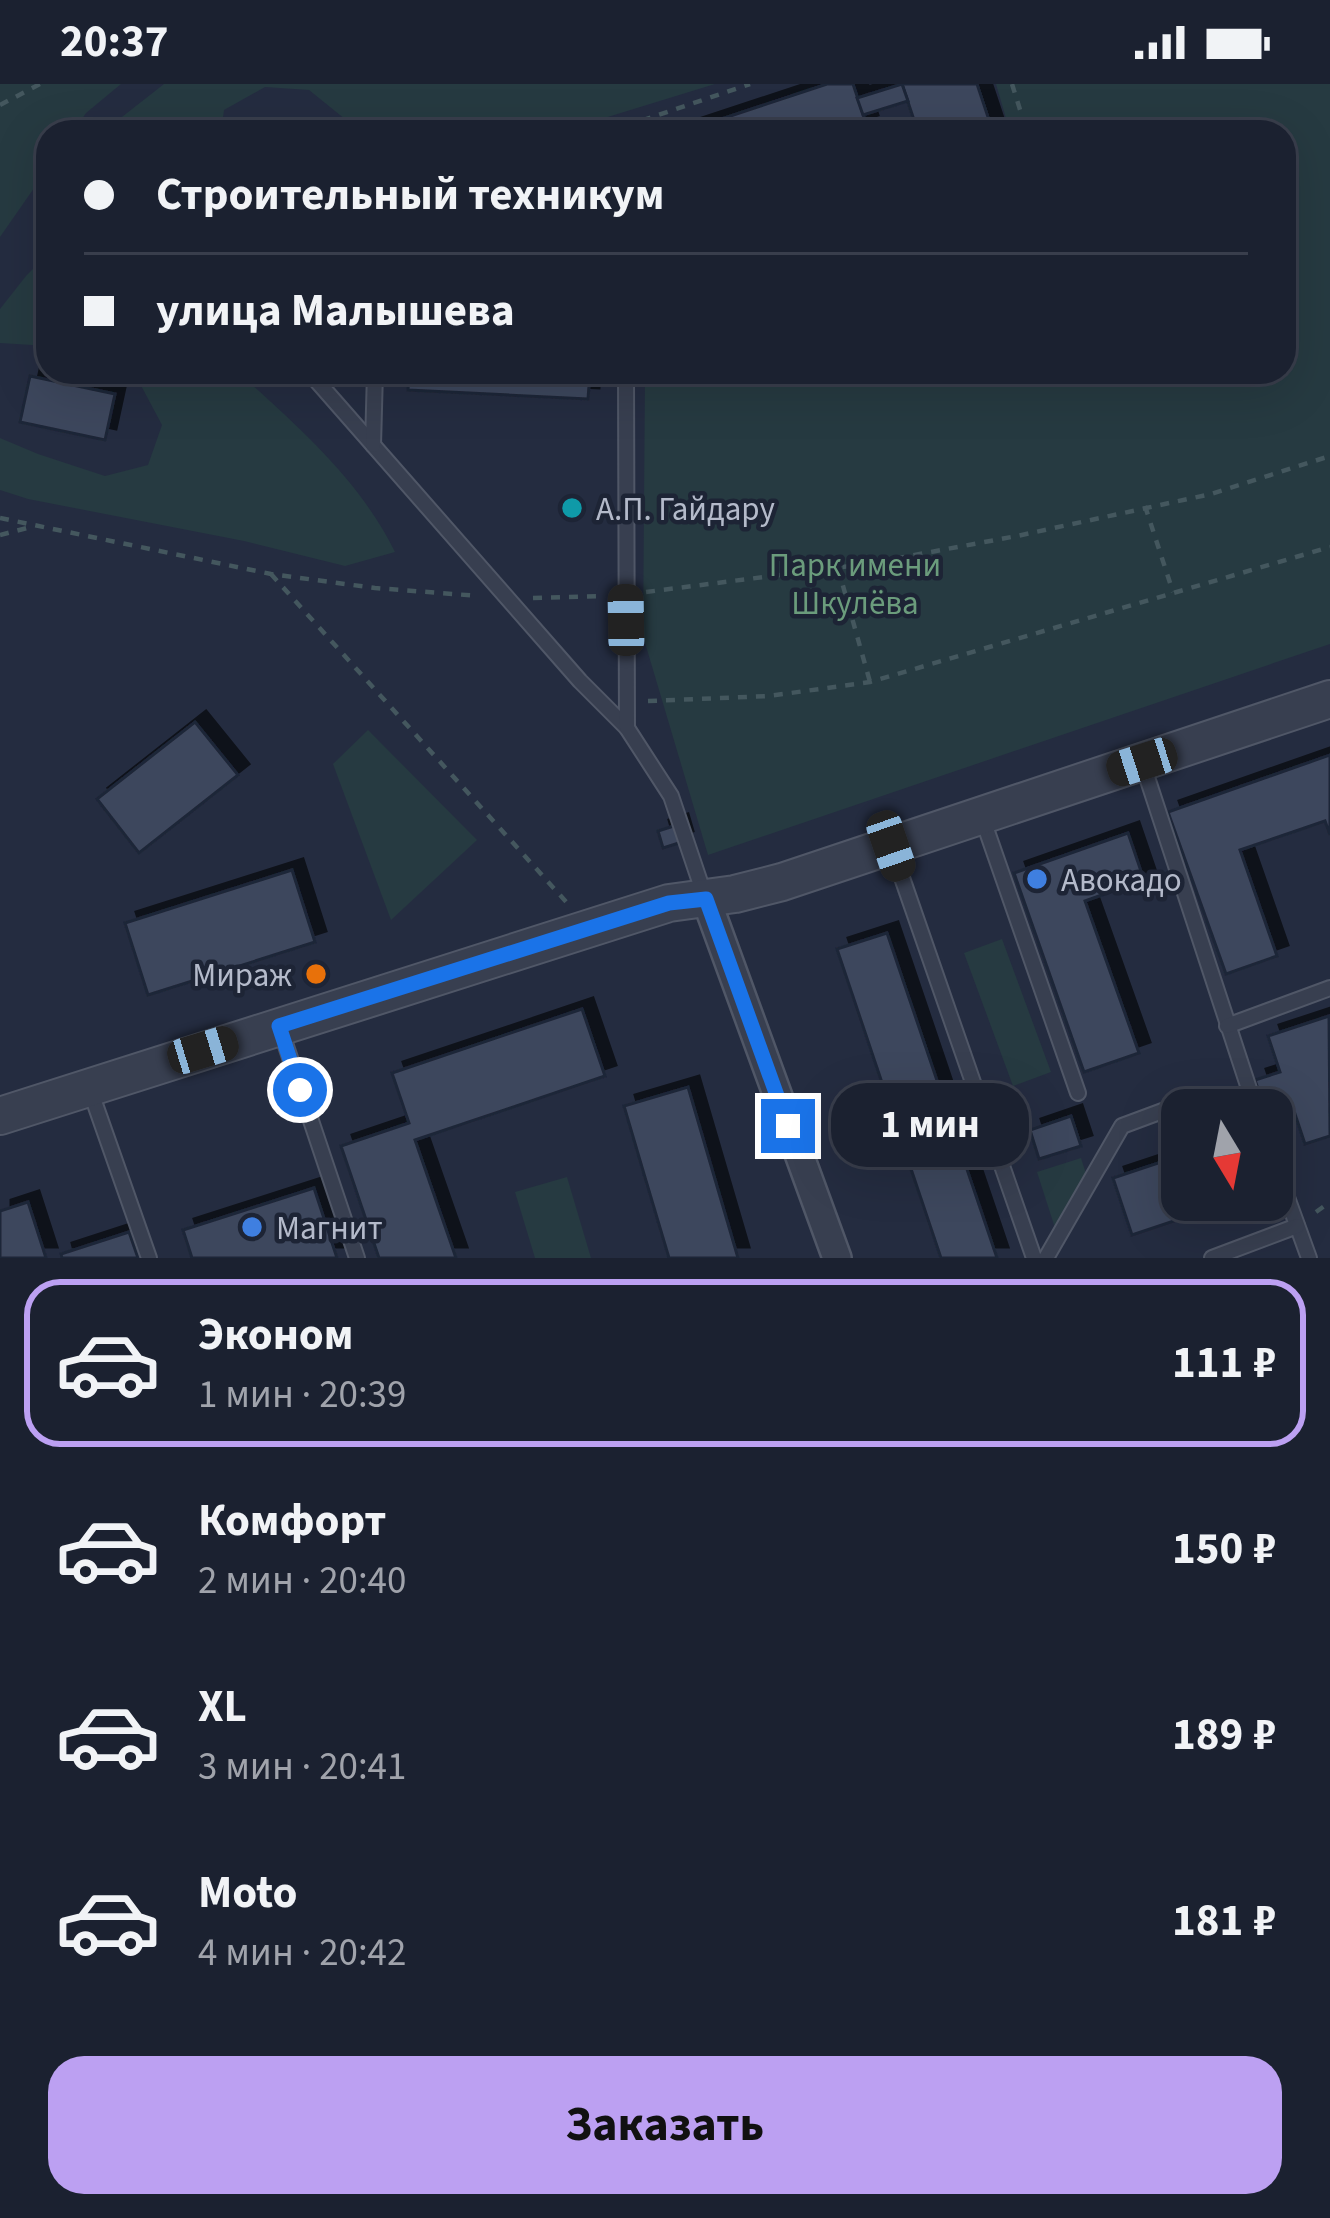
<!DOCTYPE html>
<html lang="ru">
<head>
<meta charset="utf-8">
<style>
	body { margin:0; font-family:"Source Sans 3",sans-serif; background:#282e3c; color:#f1f3f6; height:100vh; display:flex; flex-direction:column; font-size:45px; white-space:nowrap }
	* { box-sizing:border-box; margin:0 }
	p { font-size:39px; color:#a0a3ab }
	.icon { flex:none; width:66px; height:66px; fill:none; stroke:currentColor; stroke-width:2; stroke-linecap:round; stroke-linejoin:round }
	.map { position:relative; height:1174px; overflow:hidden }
	.panel { display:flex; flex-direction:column; background:#1b2130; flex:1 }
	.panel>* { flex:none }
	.top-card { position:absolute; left:36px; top:36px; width:1260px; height:264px; border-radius:36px; box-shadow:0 12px 48px #0002,0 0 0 3px #393e4c; display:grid; align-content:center; height:264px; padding:0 48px; background:#1b2130 }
	.needle { width:78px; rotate:170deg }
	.fabs { position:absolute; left:1161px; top:1005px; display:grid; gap:24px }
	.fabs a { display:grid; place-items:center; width:132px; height:132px; border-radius:24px; background:#1b2130; box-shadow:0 12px 48px #0002,0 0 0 3px #393e4c; font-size:60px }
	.end { position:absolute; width:54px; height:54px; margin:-27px; border:15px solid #1a73e8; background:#fff; box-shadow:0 0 0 6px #fff }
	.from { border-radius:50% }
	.bubble { position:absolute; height:84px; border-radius:36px; background:#1b2130; box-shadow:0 12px 48px #0002,0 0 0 3px #393e4c; font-size:39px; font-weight:700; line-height:84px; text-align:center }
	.car { position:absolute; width:36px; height:72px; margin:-36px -18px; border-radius:15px; box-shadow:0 0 9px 3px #0007; background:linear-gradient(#222 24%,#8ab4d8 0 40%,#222 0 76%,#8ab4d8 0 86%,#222 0) }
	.top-card b { display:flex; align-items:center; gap:42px; height:114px; font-size:45px }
	.top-card b+b { border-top:3px solid #393e4c }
	.top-card i { width:30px; height:30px; background:#f1f3f6 }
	ul { padding:21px 0 0; list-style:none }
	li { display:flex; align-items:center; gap:36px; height:168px; margin:0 24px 18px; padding:0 24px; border:6px solid transparent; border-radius:36px }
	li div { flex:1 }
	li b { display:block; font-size:45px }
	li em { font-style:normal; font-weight:700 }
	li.on { border-color:#bca0f2 }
	li>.icon { width:108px; height:108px; stroke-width:1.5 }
	.button { display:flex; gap:24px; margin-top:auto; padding:24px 48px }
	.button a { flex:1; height:138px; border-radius:36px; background:#bca0f2; color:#111; font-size:48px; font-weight:700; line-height:138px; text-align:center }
	.status { display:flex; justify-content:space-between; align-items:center; height:84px; padding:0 60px; background:#1b2130; direction:ltr }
	.status svg { height:33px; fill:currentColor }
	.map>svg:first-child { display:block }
	.green { fill:#263a41 }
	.building { fill:#3e475d; stroke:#1f2637; stroke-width:3; filter:url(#shadow) }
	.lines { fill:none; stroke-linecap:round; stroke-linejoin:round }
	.service-casing { stroke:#505767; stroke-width:18 }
	.minor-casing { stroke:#505767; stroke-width:32 }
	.tertiary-casing { stroke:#505767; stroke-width:40 }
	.path { stroke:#44575e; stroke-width:4.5; stroke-dasharray:9 9; stroke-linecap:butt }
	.service { stroke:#383f50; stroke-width:14 }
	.minor { stroke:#383f50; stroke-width:27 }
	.tertiary { stroke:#383f50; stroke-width:36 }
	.route { stroke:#1a73e8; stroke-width:15 }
	.culture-dot { fill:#0f9aa8; stroke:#1d2435; stroke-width:4.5 }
	.shop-dot { fill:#3f7fe0; stroke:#1d2435; stroke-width:4.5 }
	.food-dot { fill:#e8710a; stroke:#1d2435; stroke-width:4.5 }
	.labels { text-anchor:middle; stroke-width:9; stroke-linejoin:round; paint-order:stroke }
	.poi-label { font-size:33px; fill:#b4baca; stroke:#1d2435; text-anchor:start }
	.park-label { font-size:33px; fill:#6b9c7c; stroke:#1d2435 }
</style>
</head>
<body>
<div class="status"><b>20:37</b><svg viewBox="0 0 49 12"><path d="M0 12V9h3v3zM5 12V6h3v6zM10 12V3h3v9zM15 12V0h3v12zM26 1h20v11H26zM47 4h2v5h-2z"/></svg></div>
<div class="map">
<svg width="1330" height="1174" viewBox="0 0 1330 1174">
	<defs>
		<filter id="shadow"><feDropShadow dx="11" dy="-11" stdDeviation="0" flood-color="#0009"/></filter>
	</defs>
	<rect width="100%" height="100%" fill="#242c40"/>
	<g class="green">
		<polygon points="0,0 121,0 86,29 73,48 48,48 48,84 0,153"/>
		<polygon points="164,0 715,0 559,48 361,48 309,6 265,3 224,26 221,48 113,48 113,40"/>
		<polygon points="996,0 1330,0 1330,560 708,771 643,552 645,288 1284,288 1284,48 1010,48"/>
		<polygon points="48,170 48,262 0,259 0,225 26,192"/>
		<path d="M126,288h112c60,55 121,107 157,180l-50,14 -101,-25 -216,-42 -28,-9v-52l38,16 67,22 43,-11 14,-40 -25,-47z"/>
		<polygon points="368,646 477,756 391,836 333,680"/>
		<polygon points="1002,855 1051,988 1013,1002 964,869"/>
		<polygon points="1081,1074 1087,1093 1055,1144 1037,1088"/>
		<polygon points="567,1093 591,1174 535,1174 515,1108"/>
	</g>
	<g class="building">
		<polygon points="827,0 853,0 867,42 849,48 682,48"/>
		<polygon points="902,0 977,0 993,48 918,48"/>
		<polygon points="902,0 908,17 863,31 857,14"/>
		<polygon points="409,288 590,288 588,315 408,306"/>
		<polygon points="30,292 115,310 105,356 20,338"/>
		<polygon points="195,638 238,691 139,769 97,715"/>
		<polygon points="1330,671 1330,751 1325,737 1240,766 1277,872 1226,890 1168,728"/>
		<polygon points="677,741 682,758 663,764 658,747"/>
		<polygon points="1128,749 1144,796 1085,817 1139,969 1084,988 1014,789"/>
		<polygon points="292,786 315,858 148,911 125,839"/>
		<polygon points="887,849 926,964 997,1174 941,1174 837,865"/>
		<polygon points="582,925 605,992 415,1056 456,1174 379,1174 341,1062 409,1039 392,989"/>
		<polygon points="1329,932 1330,1052 1305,1060 1295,1030 1272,1038 1272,1026 1265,1026 1255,996 1280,988 1268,952"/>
		<polygon points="688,1003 738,1174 669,1174 644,1090 624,1022"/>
		<polygon points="1071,1032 1081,1062 1039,1075 1030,1046"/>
		<polygon points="1182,1071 1182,1116 1237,1116 1132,1151 1113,1094"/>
		<polygon points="314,1104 337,1174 192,1174 183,1146"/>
		<polygon points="28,1118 46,1174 0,1174 0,1127"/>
		<polygon points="129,1148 138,1174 62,1174 61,1170"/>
	</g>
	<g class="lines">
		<defs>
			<g id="service">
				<polyline points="309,288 580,597 627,644"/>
				<polyline points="626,288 627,644 671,712 704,810"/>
				<polyline points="373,361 375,288"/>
				<polyline points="1142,678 1256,1026"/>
				<polyline points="983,736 1078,1009"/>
				<polyline points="891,762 1034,1174"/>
				<polyline points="1227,942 1330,904"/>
				<polyline points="281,947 357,1174"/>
				<polyline points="89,1003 149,1174"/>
				<polyline points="1272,1072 1309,1174"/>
				<polyline points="1046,1174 1122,1042 1200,1013"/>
				<polyline points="1212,1174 1297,1142"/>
			</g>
			<polyline id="minor" points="706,815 837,1174"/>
			<polyline id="tertiary" points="0,1032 669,819 735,810 782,798 1330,615"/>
		</defs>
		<use href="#service" class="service-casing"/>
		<use href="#minor" class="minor-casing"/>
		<use href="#tertiary" class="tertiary-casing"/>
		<g class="path">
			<polyline points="1012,0 1027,48"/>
			<polyline points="0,21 40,0"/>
			<polyline points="608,48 750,0"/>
			<polyline points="1145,422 1173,508"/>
			<polyline points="0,434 271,490 375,504 479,512"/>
			<polyline points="0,451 27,444"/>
			<polyline points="838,484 870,598"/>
			<polyline points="271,490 568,820"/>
			<polyline points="646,508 866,480 1017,452 1211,410 1330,372"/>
			<polyline points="533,514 605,512"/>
			<polyline points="648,617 769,612 870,598 1330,463"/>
			<polyline points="1316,1128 1330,1118"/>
		</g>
		<use href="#service" class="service"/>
		<use href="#minor" class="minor"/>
		<use href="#tertiary" class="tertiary"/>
	</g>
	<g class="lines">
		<polyline class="route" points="300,1006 279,942 669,819 706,815 788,1042"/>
	</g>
	<circle class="culture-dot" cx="572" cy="424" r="12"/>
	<g class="shop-dot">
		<circle cx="1037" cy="795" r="12"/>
		<circle cx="252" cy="1143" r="12"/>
	</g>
	<circle class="food-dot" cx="316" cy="890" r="12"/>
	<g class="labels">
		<g class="poi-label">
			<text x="596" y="436">А.П. Гайдару</text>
			<text x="1061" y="807">Авокадо</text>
			<text x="292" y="902" text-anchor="end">Мираж</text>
			<text x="276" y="1155">Магнит</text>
		</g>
		<g class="park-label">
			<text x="855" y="492">Парк имени<tspan x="855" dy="38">Шкулёва</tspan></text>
		</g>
	</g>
</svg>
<div class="fabs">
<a><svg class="needle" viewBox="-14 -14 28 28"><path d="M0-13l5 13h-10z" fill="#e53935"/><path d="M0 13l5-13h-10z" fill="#a0a3ab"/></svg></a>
</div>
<i class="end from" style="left:300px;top:1006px"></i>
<i class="end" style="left:788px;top:1042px"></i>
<div class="bubble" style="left:831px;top:999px;width:198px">1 мин</div>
<i class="car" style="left:626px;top:536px;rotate:359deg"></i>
<i class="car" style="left:1142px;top:678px;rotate:252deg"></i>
<i class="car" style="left:891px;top:762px;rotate:161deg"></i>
<i class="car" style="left:203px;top:966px;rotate:73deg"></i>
<div class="top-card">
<b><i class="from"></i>Строительный техникум</b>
<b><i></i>улица Малышева</b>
</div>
</div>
<section class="panel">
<ul>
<li class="on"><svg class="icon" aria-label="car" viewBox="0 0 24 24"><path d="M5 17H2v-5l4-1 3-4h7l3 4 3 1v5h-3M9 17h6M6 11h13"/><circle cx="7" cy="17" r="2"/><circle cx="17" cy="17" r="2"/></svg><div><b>Эконом</b><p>1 мин · 20:39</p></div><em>111 ₽</em></li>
<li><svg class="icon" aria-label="car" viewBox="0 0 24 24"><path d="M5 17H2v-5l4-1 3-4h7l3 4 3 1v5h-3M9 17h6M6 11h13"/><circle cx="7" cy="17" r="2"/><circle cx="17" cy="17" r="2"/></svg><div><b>Комфорт</b><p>2 мин · 20:40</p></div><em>150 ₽</em></li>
<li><svg class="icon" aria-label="car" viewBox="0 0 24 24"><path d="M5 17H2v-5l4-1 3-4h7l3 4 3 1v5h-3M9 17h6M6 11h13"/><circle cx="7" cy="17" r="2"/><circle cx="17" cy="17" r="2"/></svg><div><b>XL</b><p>3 мин · 20:41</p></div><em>189 ₽</em></li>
<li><svg class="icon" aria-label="car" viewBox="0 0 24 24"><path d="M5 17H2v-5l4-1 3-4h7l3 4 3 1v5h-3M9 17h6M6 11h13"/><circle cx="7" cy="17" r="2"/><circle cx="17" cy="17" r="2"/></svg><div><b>Moto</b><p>4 мин · 20:42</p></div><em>181 ₽</em></li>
</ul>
<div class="button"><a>Заказать</a></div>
</section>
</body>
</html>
